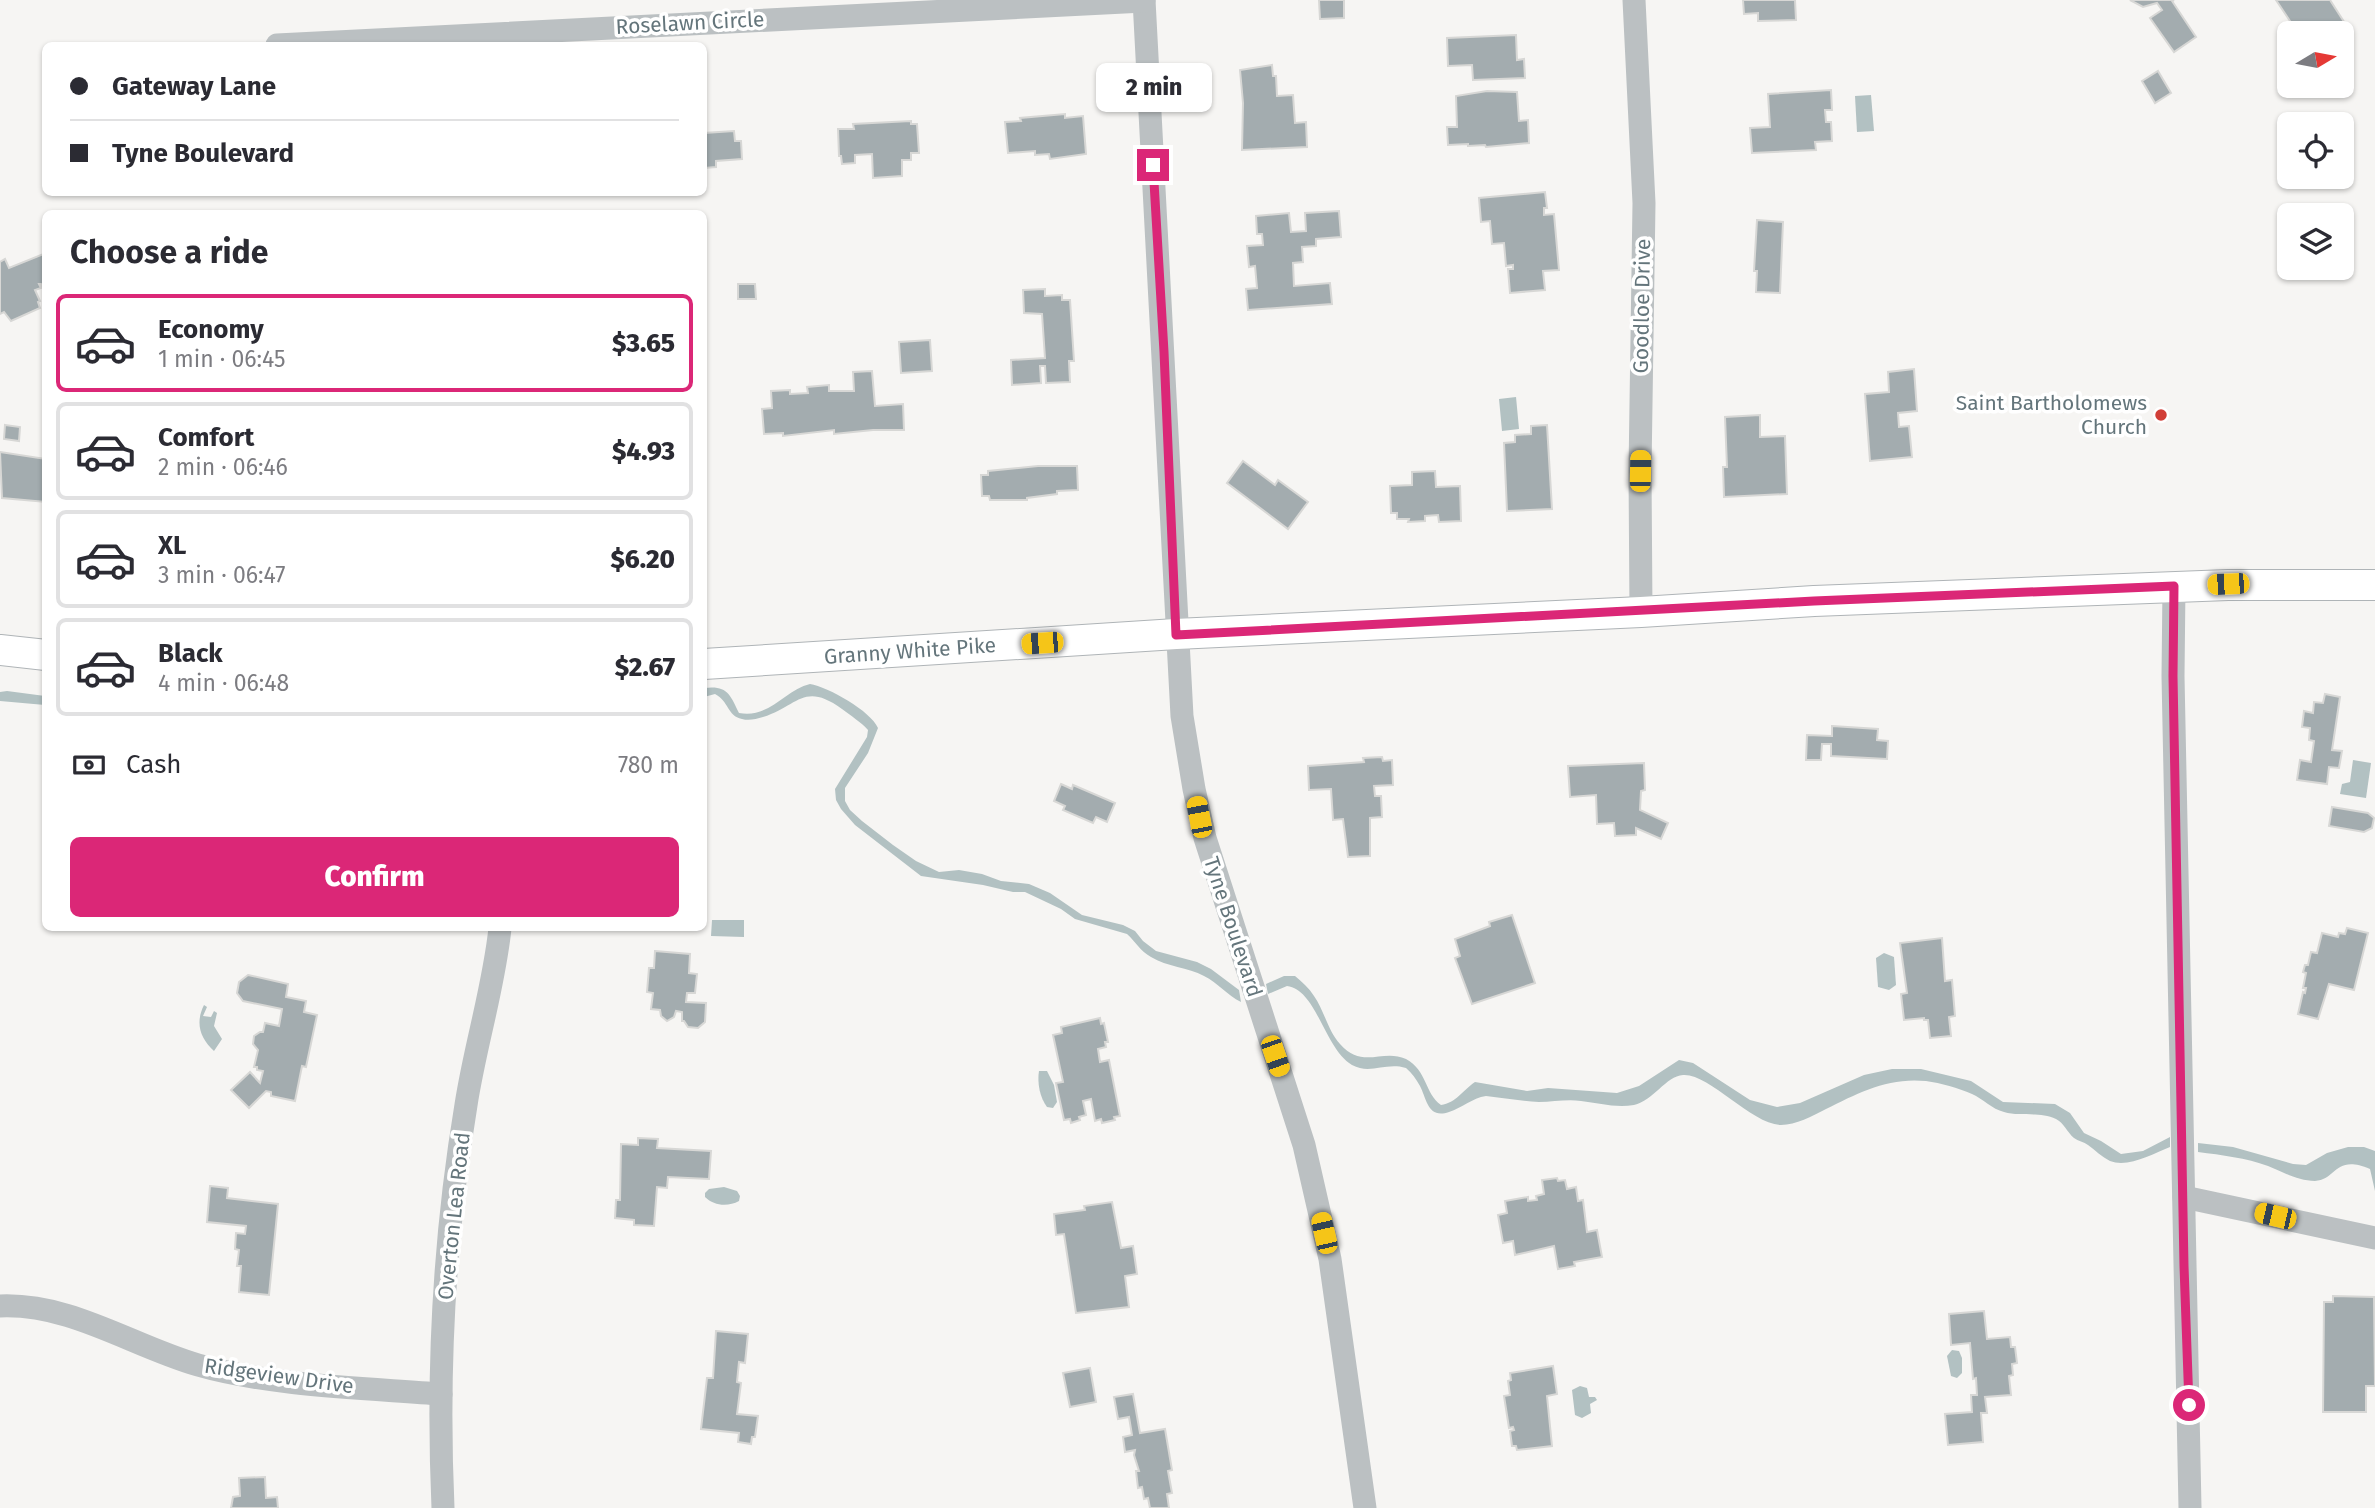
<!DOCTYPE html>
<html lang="en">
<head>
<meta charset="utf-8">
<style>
	body { margin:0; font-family:"Fira Sans",sans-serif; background:#f7f7f7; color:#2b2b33; height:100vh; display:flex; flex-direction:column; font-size:26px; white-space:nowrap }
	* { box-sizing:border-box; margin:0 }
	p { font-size:23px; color:#7c7c81 }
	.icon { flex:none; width:38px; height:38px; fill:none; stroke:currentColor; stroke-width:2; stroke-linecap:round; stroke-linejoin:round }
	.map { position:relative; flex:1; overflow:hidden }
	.panel { position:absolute; left:42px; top:210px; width:665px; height:721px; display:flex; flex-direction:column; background:#fff; border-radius:10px; box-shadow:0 2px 5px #0004 }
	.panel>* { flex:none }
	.banner { position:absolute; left:42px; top:42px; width:665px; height:154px; border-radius:10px; box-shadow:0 2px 5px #0004; display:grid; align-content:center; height:154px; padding:0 28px; background:#fff }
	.needle { width:46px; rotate:80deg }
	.tools { position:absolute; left:2277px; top:21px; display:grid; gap:14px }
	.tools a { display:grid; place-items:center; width:77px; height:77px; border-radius:10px; background:#fff; box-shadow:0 2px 5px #0004; font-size:35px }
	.end { position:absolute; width:32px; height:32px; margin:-16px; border:9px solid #db2777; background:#fff; box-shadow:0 0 0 4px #fff }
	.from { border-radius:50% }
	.bubble { position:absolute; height:49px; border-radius:10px; background:#fff; box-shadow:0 2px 5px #0004; font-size:23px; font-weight:800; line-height:49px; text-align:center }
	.car { position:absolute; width:21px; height:42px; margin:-21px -10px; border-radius:9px; box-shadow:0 0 5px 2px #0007; background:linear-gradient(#f5c518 24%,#345 0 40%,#f5c518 0 76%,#345 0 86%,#f5c518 0) }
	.banner b { display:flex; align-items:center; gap:24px; height:66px; font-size:26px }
	.banner b+b { border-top:2px solid #e1e1e2 }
	.banner i { width:18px; height:18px; background:#2b2b33 }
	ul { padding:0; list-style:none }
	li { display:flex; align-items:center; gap:21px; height:98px; margin:0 14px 10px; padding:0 14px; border:4px solid #e1e1e2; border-radius:10px }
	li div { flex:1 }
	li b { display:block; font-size:26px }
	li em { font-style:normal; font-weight:800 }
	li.selected { border-color:#db2777 }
	li>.icon { width:63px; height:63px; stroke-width:1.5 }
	h2 { padding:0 28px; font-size:32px; line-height:84px }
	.pay { display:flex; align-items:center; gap:18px; height:77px; padding:0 28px; font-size:26px }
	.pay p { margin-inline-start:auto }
	.primary-button { display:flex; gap:14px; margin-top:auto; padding:14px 28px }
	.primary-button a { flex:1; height:80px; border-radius:10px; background:#db2777; color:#fff; font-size:28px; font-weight:800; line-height:80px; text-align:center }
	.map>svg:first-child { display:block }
	.water { fill:#b2c1c2 }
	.building { fill:#a3acaf; stroke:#d7d7d5; stroke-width:2 }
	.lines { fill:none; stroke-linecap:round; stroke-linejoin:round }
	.major-casing { stroke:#afb4b7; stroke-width:32 }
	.minor { stroke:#bbc0c2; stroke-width:23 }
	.major { stroke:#fff; stroke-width:30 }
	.route { stroke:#db2777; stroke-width:9 }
	.poi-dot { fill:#d13e37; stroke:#fff; stroke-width:2.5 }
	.labels { text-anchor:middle; stroke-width:7; stroke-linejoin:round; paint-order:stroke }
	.street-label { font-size:21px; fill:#64757b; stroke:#fff }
	.poi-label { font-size:21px; fill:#64757b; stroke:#fff; text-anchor:end }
</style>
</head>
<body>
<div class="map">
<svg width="2375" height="1508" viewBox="0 0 2375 1508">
	<rect width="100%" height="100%" fill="#f6f5f3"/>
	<g class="water">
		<polygon points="1871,95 1874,131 1857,132 1855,96"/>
		<polygon points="1516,397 1519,429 1502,431 1499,399"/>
		<path d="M810,684c18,3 61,27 68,44l-10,25 -23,35v13l5,9 12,11 31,24 23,16 23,11 20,-2 23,4 19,7 28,3 21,9 32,22 41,10 12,6 8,10 13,10 41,11 14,7 28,21 2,12c-14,-7 -23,-19 -37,-26 -16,-9 -37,-9 -53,-19 -11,-6 -15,-15 -24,-23l-52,-15 -14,-10 -36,-17h-12l-30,-7 -62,-9 -66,-51 -14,-16 -5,-9 -1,-11 32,-52 1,-7c-7,-8 -17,-14 -26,-21 -38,-28 -44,-3 -79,8 -7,2 -14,4 -21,2 -15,-3 -13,-18 -27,-25l-11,3v-9c23,-3 26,6 35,25 30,6 46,-23 71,-29z"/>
		<polygon points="7,691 45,696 45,705 0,701 0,692"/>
		<polygon points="2353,760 2371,763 2366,798 2340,794 2342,784 2350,782"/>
		<polygon points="712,920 744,920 744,937 711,936"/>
		<polygon points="1884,953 1894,957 1896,985 1889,990 1878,987 1876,958"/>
		<path d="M1284,976h11c7,6 14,12 19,20 10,14 14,35 26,48 23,26 42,4 66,15 21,11 19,35 35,46 15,-2 22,-15 34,-23l52,9 21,-3 69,5 22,-7 40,-26 14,3 57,37 27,7 23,-4 64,-28 28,-6h29l50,12 32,21 52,2 15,9 14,20 17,8 20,13 22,-3 27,-14v10c-17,7 -42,21 -60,14 -8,-4 -15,-11 -22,-16 -4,-3 -10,-4 -14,-7 -7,-6 -10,-15 -18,-19 -16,-8 -35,-2 -52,-7 -12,-3 -21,-13 -32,-18 -14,-6 -31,-11 -46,-13 -38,-4 -68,12 -100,28 -14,7 -30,16 -45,16 -30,-1 -72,-52 -98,-50 -17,1 -30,26 -49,30 -19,3 -35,-2 -53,-4 -14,-2 -28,1 -42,1 -18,-1 -36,-4 -53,-6 -14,2 -24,12 -37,16 -21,7 -22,-12 -29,-26 -4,-7 -8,-13 -14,-18 -21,-6 -36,7 -54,-3 -28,-17 -35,-75 -65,-79l-19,8 -2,-10z"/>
		<path d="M204,1005l3,2 -4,9 8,1 3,-6 3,2 -3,13 8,13 -8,12c-14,-13 -19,-28 -10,-46z"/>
		<path d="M1039,1071h8l7,14 3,17 -4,6 -6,-1c-7,-9 -10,-24 -8,-36z"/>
		<path d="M2198,1143l35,4 60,17 13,1 21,-12 21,-6h16l11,4v40l-5,-22c-36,-15 -33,11 -55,12 -17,0 -32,-9 -47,-15 -22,-8 -46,-11 -70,-14z"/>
		<path d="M724,1187l13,4 3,5 -1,5c-11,6 -25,5 -34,-4v-4l4,-4z"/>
		<polygon points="1952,1350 1959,1351 1962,1358 1962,1373 1957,1378 1951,1376 1947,1356"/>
		<polygon points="1580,1386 1587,1388 1589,1397 1595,1397 1597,1400 1590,1404 1591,1413 1582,1418 1575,1415 1572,1390"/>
	</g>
	<g class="building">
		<polygon points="1319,0 1344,0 1344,18 1320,19"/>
		<polygon points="1743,0 1795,0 1796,20 1758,21 1758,13 1744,14"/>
		<polygon points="2130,0 2174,0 2172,1 2196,37 2174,52 2150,18 2162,10 2157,3 2143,7"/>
		<polygon points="2276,0 2330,0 2348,28 2340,33 2298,33"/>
		<polygon points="1516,35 1517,60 1524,59 1525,78 1473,80 1472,65 1448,66 1447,38"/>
		<polygon points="1272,65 1273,76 1276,76 1277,96 1293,95 1295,123 1306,122 1307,147 1242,150 1243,103 1240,70"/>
		<polygon points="2158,71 2171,93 2155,103 2142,81"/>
		<polygon points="1831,90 1832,110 1825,110 1826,122 1831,122 1832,141 1815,142 1816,150 1752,153 1750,128 1770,127 1768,94"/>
		<polygon points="1487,91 1517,92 1519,121 1528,120 1529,143 1486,147 1485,145 1468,146 1468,144 1448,145 1447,127 1457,127 1456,96"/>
		<polygon points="1065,114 1065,118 1083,116 1086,154 1050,159 1049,154 1035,155 1035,151 1008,153 1005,122 1021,121 1020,118"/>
		<polygon points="911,121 911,124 917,124 919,153 911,153 911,160 902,160 902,176 873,178 872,154 855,155 855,163 842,164 841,156 839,156 838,129 854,129 853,124"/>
		<polygon points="734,131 735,141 741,141 742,159 716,161 716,167 704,168 704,133"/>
		<polygon points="1545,192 1547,208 1544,208 1544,215 1554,214 1559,270 1543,271 1545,290 1510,293 1508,269 1513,269 1513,265 1506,266 1504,243 1492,244 1490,221 1481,222 1479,198"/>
		<polygon points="1339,211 1341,237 1316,239 1316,246 1302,247 1303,262 1293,263 1294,286 1330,283 1332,304 1248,310 1246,289 1257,288 1255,266 1249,267 1247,246 1263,245 1262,234 1257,234 1256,216 1289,213 1291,232 1306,231 1305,213"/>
		<polygon points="1757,220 1783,222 1780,293 1756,292 1757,271 1754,271"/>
		<polygon points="46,253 46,292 41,284 39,284 41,288 35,290 40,301 38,302 40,308 11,321 4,312 0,314 0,262 5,259 9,268"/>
		<polygon points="738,284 755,284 756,299 738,299"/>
		<polygon points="1045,289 1045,296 1062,295 1062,300 1070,300 1074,361 1069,361 1070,382 1046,383 1045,366 1040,366 1041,383 1012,385 1011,360 1045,358 1042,314 1024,313 1023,290"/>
		<polygon points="930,340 932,371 901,373 899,342"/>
		<polygon points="1914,369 1917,411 1898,413 1899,427 1909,426 1912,457 1870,461 1865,394 1889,392 1888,372"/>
		<polygon points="872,371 875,406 903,404 904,430 873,430 834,434 834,430 783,436 783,433 764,434 762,409 772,408 771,391 790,390 790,394 808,393 807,387 829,385 829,391 854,391 853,372"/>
		<polygon points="1760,415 1760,437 1785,436 1787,494 1724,497 1723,467 1727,467 1725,417"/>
		<polygon points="5,425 20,427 19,441 4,439"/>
		<polygon points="1547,425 1552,509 1507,511 1504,443 1515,442 1515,435 1531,434 1531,426"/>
		<polygon points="0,452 46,459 46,502 2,498"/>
		<polygon points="1243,461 1275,485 1278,480 1308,502 1288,529 1227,483"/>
		<polygon points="1038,466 1077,466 1078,490 1057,491 1057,494 1027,498 1027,500 990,500 989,496 982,496 981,475 988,475 988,471"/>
		<polygon points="1435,471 1436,487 1460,486 1461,521 1439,522 1438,515 1425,516 1425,521 1408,522 1409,519 1397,519 1397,513 1391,513 1390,486 1412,485 1412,472"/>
		<polygon points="2325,694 2340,697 2332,750 2342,751 2339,768 2329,767 2327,784 2297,780 2300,760 2311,762 2314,741 2309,740 2310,728 2302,727 2304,711 2313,713 2314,702 2323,703"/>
		<polygon points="1832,726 1878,729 1877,740 1888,741 1887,759 1831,756 1831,744 1822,744 1821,760 1806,760 1807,735 1832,736"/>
		<polygon points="1382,757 1383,761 1392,760 1393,785 1374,786 1375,796 1381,796 1382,817 1370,818 1370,856 1348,857 1343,819 1333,820 1331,789 1309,790 1308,766 1364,762 1363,758"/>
		<polygon points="1644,763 1645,790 1641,791 1640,810 1668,823 1661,839 1636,828 1636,835 1615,836 1614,823 1597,824 1596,795 1570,797 1568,766"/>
		<polygon points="1061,784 1072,789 1073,785 1115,803 1107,822 1096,817 1093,823 1063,810 1065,806 1054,801"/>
		<polygon points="2332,807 2368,813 2374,818 2372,828 2364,832 2329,826"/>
		<polygon points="1512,915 1535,983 1472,1004 1455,958 1460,956 1455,939 1490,926 1489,922"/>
		<polygon points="2347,928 2368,933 2354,990 2329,984 2318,1019 2298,1014 2303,992 2305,993 2306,988 2303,988 2306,973 2303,972 2305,965 2308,965 2311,952 2317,953 2322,933 2338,937 2339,933 2345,934"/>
		<polygon points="1942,938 1945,981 1952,980 1955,1016 1949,1017 1951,1036 1930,1038 1928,1020 1924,1020 1924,1018 1904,1020 1901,994 1907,993 1900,943"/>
		<polygon points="655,951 690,954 689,973 697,974 695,993 687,993 686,1002 706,1003 705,1022 698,1028 688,1027 684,1021 682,1021 682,1012 676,1011 674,1017 667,1021 661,1016 660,1010 651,1009 653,993 647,992 649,968 654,968"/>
		<polygon points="248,975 288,984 286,997 306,1001 304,1012 317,1015 306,1067 302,1066 295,1101 271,1096 271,1092 266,1091 249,1108 231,1090 250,1072 260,1083 263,1071 257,1070 257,1067 254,1067 258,1050 253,1044 254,1036 260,1032 263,1032 265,1023 279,1026 282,1009 243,1001 237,993 239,982"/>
		<polygon points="1100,1018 1101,1024 1104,1023 1108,1042 1105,1042 1106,1047 1098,1049 1100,1062 1109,1060 1120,1116 1114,1117 1115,1120 1102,1123 1101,1119 1095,1121 1091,1099 1083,1101 1086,1115 1079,1117 1080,1120 1071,1123 1070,1119 1064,1120 1056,1083 1063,1082 1053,1035 1062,1033 1061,1027"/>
		<polygon points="638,1138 658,1139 657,1148 711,1151 709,1179 668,1177 667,1188 657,1187 654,1226 634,1225 634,1220 615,1218 616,1200 620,1200 621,1144 638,1145"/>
		<polygon points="1557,1178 1558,1181 1565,1180 1567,1189 1576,1187 1578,1201 1583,1200 1587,1232 1597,1230 1602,1257 1574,1262 1575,1266 1558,1269 1554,1246 1515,1255 1513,1241 1503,1243 1498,1215 1507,1213 1505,1201 1528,1197 1528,1201 1537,1200 1536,1196 1544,1194 1542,1180"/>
		<polygon points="210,1186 228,1188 227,1198 278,1204 269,1295 239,1292 241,1266 237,1266 239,1250 235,1249 236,1233 245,1234 246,1226 207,1222"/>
		<polygon points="1112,1202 1121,1248 1133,1246 1137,1274 1125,1276 1129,1307 1076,1313 1064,1234 1056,1235 1054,1214 1085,1210 1084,1206"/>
		<polygon points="2333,1296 2374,1297 2375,1386 2366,1386 2366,1412 2323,1412 2324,1302 2333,1302"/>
		<polygon points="1984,1311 1987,1339 2010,1337 2011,1347 2015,1347 2017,1363 2012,1364 2013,1375 2009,1376 2011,1395 1985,1397 1987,1413 1981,1413 1983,1442 1948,1445 1945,1414 1972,1412 1971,1395 1977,1395 1976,1378 1973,1379 1970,1343 1951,1345 1949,1314"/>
		<polygon points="716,1331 748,1334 745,1363 739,1362 737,1382 741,1383 737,1414 758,1416 755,1437 752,1437 751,1444 738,1442 739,1433 701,1429 707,1378 713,1378"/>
		<polygon points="1553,1366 1557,1394 1547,1396 1552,1446 1517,1450 1516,1446 1512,1446 1510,1431 1514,1430 1513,1427 1509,1428 1504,1396 1510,1395 1508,1381 1511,1380 1510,1373"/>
		<polygon points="1090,1368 1096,1402 1070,1407 1063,1373"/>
		<polygon points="1133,1394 1140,1433 1165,1429 1172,1470 1168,1471 1172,1493 1167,1494 1169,1508 1150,1508 1148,1498 1144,1499 1142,1487 1138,1488 1136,1471 1139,1471 1134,1455 1135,1450 1125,1452 1123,1437 1132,1435 1129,1417 1118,1419 1114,1397"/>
		<polygon points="265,1477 266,1498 277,1497 278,1508 231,1508 233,1497 240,1496 239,1478"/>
	</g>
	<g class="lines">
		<defs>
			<g id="major">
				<polyline points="0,650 46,655"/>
				<polyline points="704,664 1176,634 1641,612 1814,601 2228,585 2375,585"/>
			</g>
		</defs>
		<use href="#major" class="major-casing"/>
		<g class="minor">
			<polyline points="1144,0 1182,716 1194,789 1205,838 1304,1145 1330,1259 1365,1508"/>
			<polyline points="1634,0 1644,203 1640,471 1641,612"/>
			<polyline points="277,45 1144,1"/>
			<polyline points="2174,586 2173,676 2190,1508"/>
			<polyline points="2184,1197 2375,1238"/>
			<path d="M0,1306c71,-3 132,40 198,59 73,21 167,23 243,29"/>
			<path d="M443,1508c-6,-134 1,-271 23,-403 9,-59 28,-118 34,-177"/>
		</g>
		<use href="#major" class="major"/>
	</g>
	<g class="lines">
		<polyline class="route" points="1153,165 1164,352 1176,635 1814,601 2174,586 2173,676 2184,1266 2189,1405"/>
	</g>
	<circle class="poi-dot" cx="2161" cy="415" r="7"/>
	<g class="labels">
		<g class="street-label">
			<text transform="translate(690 23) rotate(-3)" y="7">Roselawn Circle</text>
			<text transform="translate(1642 306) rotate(-89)" y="7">Goodloe Drive</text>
			<text transform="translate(910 651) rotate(-4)" y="7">Granny White Pike</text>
			<text transform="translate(1233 927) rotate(72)" y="7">Tyne Boulevard</text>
			<text transform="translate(454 1216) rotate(-84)" y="7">Overton Lea Road</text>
			<text transform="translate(279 1376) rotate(8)" y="7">Ridgeview Drive</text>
		</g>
		<g class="poi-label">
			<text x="2147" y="410">Saint Bartholomews<tspan x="2147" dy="24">Church</tspan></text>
		</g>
	</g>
</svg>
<div class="tools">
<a><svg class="needle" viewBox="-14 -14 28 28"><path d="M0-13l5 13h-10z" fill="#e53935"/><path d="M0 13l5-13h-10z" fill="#7c7c81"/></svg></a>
<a><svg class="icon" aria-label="locate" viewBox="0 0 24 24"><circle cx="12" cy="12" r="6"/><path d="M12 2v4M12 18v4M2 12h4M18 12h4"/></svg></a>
<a><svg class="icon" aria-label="layers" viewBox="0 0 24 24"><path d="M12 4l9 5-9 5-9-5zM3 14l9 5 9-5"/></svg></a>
</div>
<i class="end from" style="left:2189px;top:1405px"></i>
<i class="end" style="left:1153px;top:165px"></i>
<div class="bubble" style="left:1096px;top:63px;width:116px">2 min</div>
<i class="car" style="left:1640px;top:471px;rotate:1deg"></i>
<i class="car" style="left:2228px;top:584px;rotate:268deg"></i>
<i class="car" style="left:1042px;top:643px;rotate:266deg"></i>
<i class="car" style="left:1199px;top:817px;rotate:349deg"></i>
<i class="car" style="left:1275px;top:1056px;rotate:161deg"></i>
<i class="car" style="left:2275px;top:1216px;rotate:283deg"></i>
<i class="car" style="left:1324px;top:1233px;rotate:347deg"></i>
<div class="banner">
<b><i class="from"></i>Gateway Lane</b>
<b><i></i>Tyne Boulevard</b>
</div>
<section class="panel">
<h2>Choose a ride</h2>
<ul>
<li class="selected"><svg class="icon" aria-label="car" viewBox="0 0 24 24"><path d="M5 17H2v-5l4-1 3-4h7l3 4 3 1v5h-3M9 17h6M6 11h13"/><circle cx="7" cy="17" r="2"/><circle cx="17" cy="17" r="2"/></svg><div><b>Economy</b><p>1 min · 06:45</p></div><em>$3.65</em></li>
<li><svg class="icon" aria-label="car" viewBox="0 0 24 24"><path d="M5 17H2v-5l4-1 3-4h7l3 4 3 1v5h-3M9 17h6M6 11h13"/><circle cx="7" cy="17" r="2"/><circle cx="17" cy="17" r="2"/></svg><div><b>Comfort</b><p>2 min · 06:46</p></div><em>$4.93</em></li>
<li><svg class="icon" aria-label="car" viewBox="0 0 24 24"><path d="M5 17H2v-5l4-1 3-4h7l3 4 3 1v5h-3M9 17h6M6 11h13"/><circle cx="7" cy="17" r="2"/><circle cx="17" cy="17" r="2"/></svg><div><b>XL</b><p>3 min · 06:47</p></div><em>$6.20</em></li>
<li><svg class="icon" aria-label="car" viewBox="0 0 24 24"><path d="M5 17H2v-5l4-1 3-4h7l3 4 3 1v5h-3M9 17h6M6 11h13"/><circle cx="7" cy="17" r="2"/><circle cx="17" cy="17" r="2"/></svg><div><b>Black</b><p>4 min · 06:48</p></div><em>$2.67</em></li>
</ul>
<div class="pay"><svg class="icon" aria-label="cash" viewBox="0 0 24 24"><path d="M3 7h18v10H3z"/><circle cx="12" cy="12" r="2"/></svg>Cash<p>780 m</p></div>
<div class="primary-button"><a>Confirm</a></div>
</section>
</div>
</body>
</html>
